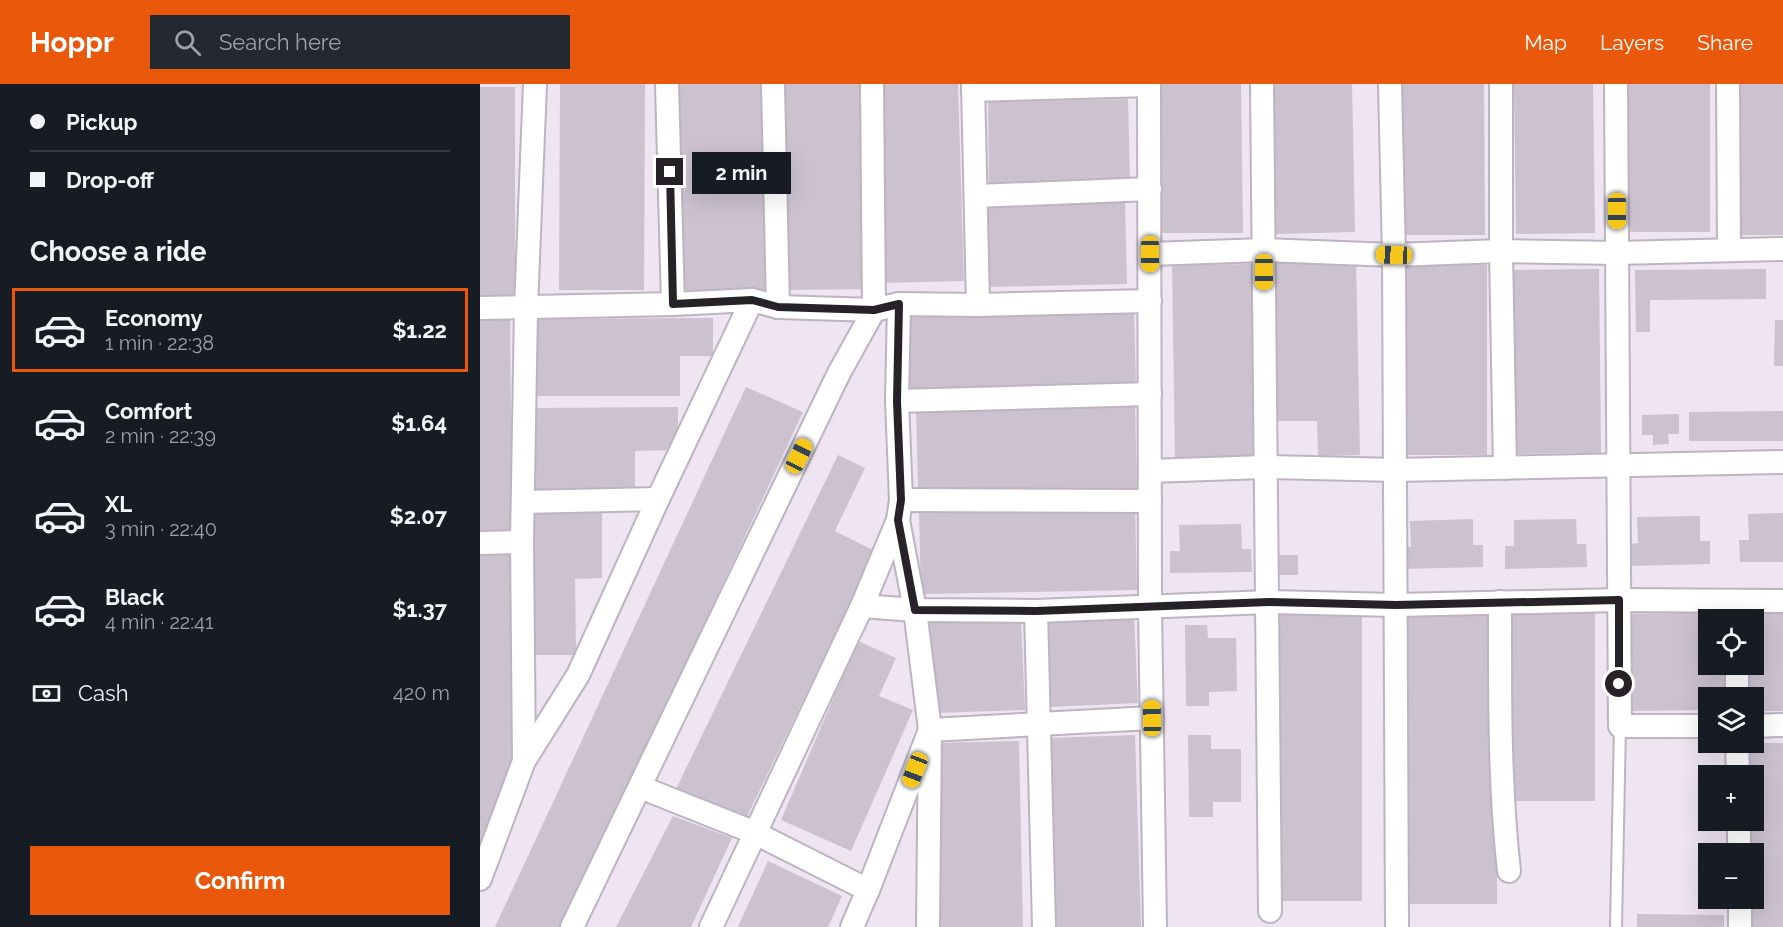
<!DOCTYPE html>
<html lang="en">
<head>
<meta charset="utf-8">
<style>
	body { margin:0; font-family:Raleway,sans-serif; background:#242831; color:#f1f3f6; height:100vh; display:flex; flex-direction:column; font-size:22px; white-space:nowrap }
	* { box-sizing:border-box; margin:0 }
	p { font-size:20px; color:#9ea1a6 }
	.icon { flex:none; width:33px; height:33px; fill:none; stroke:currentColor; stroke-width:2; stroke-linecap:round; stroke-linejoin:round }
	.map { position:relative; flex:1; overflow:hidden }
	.details { display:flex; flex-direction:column; background:#171b24; width:480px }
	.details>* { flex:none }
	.top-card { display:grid; align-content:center; height:132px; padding:0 30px; background:#171b24 }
	.tools { position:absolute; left:1218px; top:525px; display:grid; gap:12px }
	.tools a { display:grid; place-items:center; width:66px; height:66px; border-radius:0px; background:#171b24; box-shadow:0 6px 24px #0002; font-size:30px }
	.end { position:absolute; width:27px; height:27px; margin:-14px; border:8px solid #262227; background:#fff; box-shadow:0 0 0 3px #fff }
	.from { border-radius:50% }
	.bubble { position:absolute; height:42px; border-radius:0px; background:#171b24; box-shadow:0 6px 24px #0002; font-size:20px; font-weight:700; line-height:42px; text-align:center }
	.car { position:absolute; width:18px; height:36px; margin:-18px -9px; border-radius:8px; box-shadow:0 0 4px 2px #0007; background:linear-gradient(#f5c518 24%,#345 0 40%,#f5c518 0 76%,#345 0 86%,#f5c518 0) }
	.top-card b { display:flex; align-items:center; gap:21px; height:57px; font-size:22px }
	.top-card b+b { border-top:2px solid #363941 }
	.top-card i { width:15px; height:15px; background:#f1f3f6 }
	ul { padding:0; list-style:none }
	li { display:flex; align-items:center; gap:18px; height:84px; margin:0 12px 9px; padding:0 18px; border:3px solid transparent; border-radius:0px }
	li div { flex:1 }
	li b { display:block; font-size:22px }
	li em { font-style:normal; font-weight:700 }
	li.active { border-color:#ea580c }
	li>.icon { width:54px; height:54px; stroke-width:1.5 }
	h2 { padding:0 30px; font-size:27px; line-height:72px }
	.pay { display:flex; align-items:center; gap:15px; height:66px; padding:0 30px; font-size:22px }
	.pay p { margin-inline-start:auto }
	.button { display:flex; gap:12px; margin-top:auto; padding:12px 30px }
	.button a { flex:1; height:69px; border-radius:0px; background:#ea580c; color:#fff; font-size:24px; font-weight:700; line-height:69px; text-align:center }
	header { display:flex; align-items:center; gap:36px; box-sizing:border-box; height:84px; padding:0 30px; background:#ea580c; color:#fff }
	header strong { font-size:28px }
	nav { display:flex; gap:33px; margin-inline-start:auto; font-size:21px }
	.search { width:420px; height:54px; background:#242831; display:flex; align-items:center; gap:15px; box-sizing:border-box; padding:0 21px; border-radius:0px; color:#9ea1a6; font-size:22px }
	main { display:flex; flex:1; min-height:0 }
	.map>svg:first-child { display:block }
	.building { fill:#cbc1cf }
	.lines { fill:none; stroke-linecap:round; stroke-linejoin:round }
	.lane-casing { stroke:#bdb3c1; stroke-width:14 }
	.street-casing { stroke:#bdb3c1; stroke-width:26 }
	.lane { stroke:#fff; stroke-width:10 }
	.street { stroke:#fff; stroke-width:22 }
	.route { stroke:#262227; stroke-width:8 }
</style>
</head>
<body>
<header>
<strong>Hoppr</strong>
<div class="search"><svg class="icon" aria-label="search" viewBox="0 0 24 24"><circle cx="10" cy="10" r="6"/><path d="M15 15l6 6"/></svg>Search here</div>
<nav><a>Map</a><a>Layers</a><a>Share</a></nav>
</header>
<main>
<section class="details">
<div class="top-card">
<b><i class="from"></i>Pickup</b>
<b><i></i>Drop-off</b>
</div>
<h2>Choose a ride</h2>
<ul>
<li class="active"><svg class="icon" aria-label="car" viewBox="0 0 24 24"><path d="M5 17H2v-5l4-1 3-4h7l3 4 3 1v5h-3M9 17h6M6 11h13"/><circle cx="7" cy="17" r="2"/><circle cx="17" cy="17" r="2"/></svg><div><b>Economy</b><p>1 min · 22:38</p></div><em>$1.22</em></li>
<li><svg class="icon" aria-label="car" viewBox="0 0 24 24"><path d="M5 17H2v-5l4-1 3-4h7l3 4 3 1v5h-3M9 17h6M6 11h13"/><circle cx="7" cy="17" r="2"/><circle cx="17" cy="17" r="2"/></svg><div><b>Comfort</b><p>2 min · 22:39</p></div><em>$1.64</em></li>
<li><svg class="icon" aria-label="car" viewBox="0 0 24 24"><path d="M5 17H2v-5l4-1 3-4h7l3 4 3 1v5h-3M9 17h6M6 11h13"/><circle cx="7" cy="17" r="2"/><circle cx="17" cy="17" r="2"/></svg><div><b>XL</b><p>3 min · 22:40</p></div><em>$2.07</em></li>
<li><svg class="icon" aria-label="car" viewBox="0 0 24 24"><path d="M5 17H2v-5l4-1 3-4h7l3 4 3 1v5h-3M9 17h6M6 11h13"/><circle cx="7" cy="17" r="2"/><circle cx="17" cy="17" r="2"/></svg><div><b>Black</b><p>4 min · 22:41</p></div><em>$1.37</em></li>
</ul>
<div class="pay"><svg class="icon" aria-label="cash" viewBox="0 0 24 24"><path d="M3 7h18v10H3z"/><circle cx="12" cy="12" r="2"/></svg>Cash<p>420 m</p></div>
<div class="button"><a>Confirm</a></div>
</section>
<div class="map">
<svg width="1303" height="843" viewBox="0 0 1303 843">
	<rect width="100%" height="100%" fill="#eee4f2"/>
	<g class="building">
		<polygon points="80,0 165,0 164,206 79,206"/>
		<polygon points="195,0 283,0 287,206 200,206"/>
		<polygon points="304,0 390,0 393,205 307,206"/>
		<polygon points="397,0 478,0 484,197 403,199"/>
		<polygon points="680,0 761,0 763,149 681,149"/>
		<polygon points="791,0 872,0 875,148 794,150"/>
		<polygon points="919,0 1004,0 1005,151 921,151"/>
		<polygon points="1034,0 1113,0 1115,149 1036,150"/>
		<rect x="1147" y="0" width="83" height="148"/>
		<polygon points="1259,0 1303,0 1303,151 1260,151"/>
		<rect x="0" y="3" width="35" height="217"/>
		<polygon points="648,15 650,97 509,100 508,18"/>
		<polygon points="645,116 647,200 509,203 506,119"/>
		<polygon points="876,173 880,371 838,372 837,337 796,337 793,175"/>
		<polygon points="777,180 779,376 695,377 692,181"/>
		<rect x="922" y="181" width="85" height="190"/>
		<polygon points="1119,185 1121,369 1032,370 1031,186"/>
		<polygon points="1286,185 1286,215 1170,216 1170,248 1156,248 1155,186"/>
		<polygon points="654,225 656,302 430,308 427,231"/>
		<polygon points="30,232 32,446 0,446 0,233"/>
		<polygon points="233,234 233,272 200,272 200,312 55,312 54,235"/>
		<polygon points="1295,236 1303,236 1303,282 1294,282"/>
		<polygon points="266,303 323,328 83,843 15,843"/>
		<polygon points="655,319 657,405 438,408 436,322"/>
		<polygon points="198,323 198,366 155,367 155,406 51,407 50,324"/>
		<polygon points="1303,327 1303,357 1209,357 1209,328"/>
		<polygon points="1199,330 1199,350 1188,350 1189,360 1173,361 1173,351 1162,351 1162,331"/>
		<polygon points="358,371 385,384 355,447 395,467 264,739 196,705"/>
		<polygon points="655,423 657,506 441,510 439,427"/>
		<polygon points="49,427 122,427 122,494 95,495 96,571 50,571"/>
		<polygon points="1303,429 1303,478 1260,478 1259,456 1269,456 1268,430"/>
		<polygon points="1220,432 1220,457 1230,457 1230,480 1149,482 1148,460 1158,459 1157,433"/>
		<polygon points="993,435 993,461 1003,461 1003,483 921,485 921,463 931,463 930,437"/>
		<polygon points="1096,435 1097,460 1106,460 1107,483 1025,485 1025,462 1034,462 1034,436"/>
		<polygon points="761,440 762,465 771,465 772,488 690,489 690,467 700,467 699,441"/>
		<polygon points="0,469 36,470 37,678 0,775"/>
		<rect x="797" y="471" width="21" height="20"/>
		<polygon points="1026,522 1115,523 1115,717 1027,717"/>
		<polygon points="1245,528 1246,536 1228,536 1228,580 1246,580 1247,614 1228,614 1228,626 1150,627 1148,530"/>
		<rect x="797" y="529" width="85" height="288"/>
		<polygon points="1268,529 1303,529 1303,627 1274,627 1274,614 1269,614 1268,580 1274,580 1274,536 1268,536"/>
		<rect x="923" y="530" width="94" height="290"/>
		<polygon points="654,531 658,619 570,623 566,534"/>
		<polygon points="541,534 545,626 453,629 450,537"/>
		<polygon points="705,541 727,541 728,554 756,554 757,607 729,608 729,622 706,622"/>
		<polygon points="378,557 416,574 399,612 433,626 371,767 301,736"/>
		<polygon points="655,651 661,843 574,843 568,654"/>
		<polygon points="708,651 731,651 731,665 761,665 761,718 733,718 733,733 709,733"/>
		<polygon points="539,657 543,843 458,843 455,659"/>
		<polygon points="1270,659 1303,659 1303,843 1270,843 1270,814 1274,814 1274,770 1270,770 1270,736 1274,736 1274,692 1270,692"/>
		<polygon points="193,732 252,754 211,843 136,843"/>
		<polygon points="288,777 362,812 348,843 258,843"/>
		<polygon points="1157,830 1244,831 1244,843 1157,843"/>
	</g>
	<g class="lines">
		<defs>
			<polyline id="lane" points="1136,843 1140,642"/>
			<g id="street">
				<polyline points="187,0 193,220"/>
				<polyline points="293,0 298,223"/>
				<polyline points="493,0 498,221"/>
				<polyline points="669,0 670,523 675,843"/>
				<path d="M782,0c3,276 7,552 8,827"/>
				<polyline points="910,0 914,171 917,843"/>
				<polyline points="1021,0 1021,167 1025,384"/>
				<polyline points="1136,0 1140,642 1228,642"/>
				<polyline points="1248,0 1249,166"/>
				<polyline points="493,6 669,1"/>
				<polyline points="496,112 670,105"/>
				<polyline points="670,170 784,166 914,171 1021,167 1137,169 1303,165"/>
				<polyline points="419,220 417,317 421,416 418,436 435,526 450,646 448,843"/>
				<polyline points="0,224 193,220 272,216 298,223 394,226 419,220 498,221 670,217"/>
				<polyline points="417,317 670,310"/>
				<polyline points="670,387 785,383 915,386 1303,378"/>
				<polyline points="421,416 670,417"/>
				<polyline points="43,418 178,415"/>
				<polyline points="0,459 42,458"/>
				<path d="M1020,518c0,91 -1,180 9,269"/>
				<polyline points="382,522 435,526 556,527 789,518 916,521 1139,516 1303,517"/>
				<polyline points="556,527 564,843"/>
				<polyline points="1257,580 1257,614"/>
				<polyline points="1274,642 1303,641"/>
				<polyline points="1257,658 1258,692"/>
				<polyline points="44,677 42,458 46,224 55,0"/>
				<polyline points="160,703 273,748 388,806"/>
				<polyline points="1259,736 1259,770"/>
				<polyline points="0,795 44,677 98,591 178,415 272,216"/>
				<polyline points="1260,814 1260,843"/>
				<polyline points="92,843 359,289 394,226 392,0"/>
				<polyline points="231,843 382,522 418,436"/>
				<polyline points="372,843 388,806 450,646 672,634"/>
			</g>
		</defs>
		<use href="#lane" class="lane-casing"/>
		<use href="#street" class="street-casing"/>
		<use href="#lane" class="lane"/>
		<use href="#street" class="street"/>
	</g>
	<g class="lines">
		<polyline class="route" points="190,88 193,220 272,216 298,223 394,226 419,220 417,317 421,416 418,436 435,526 556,527 789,518 916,521 1139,516 1139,600"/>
	</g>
</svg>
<div class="tools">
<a><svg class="icon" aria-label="locate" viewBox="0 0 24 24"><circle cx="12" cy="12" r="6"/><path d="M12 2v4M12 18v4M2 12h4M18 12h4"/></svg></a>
<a><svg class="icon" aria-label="layers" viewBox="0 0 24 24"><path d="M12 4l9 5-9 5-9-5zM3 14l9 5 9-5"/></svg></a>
<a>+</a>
<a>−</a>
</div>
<i class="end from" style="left:1139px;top:600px"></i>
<i class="end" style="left:190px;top:88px"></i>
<div class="bubble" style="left:212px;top:68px;width:99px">2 min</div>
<i class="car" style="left:1137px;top:127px;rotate:180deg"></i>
<i class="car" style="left:670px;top:170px;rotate:180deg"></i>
<i class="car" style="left:914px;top:171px;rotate:272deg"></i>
<i class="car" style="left:784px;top:188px;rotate:180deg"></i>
<i class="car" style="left:319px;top:372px;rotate:26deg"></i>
<i class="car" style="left:672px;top:634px;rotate:359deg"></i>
<i class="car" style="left:435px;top:686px;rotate:201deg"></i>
</div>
</main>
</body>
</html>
